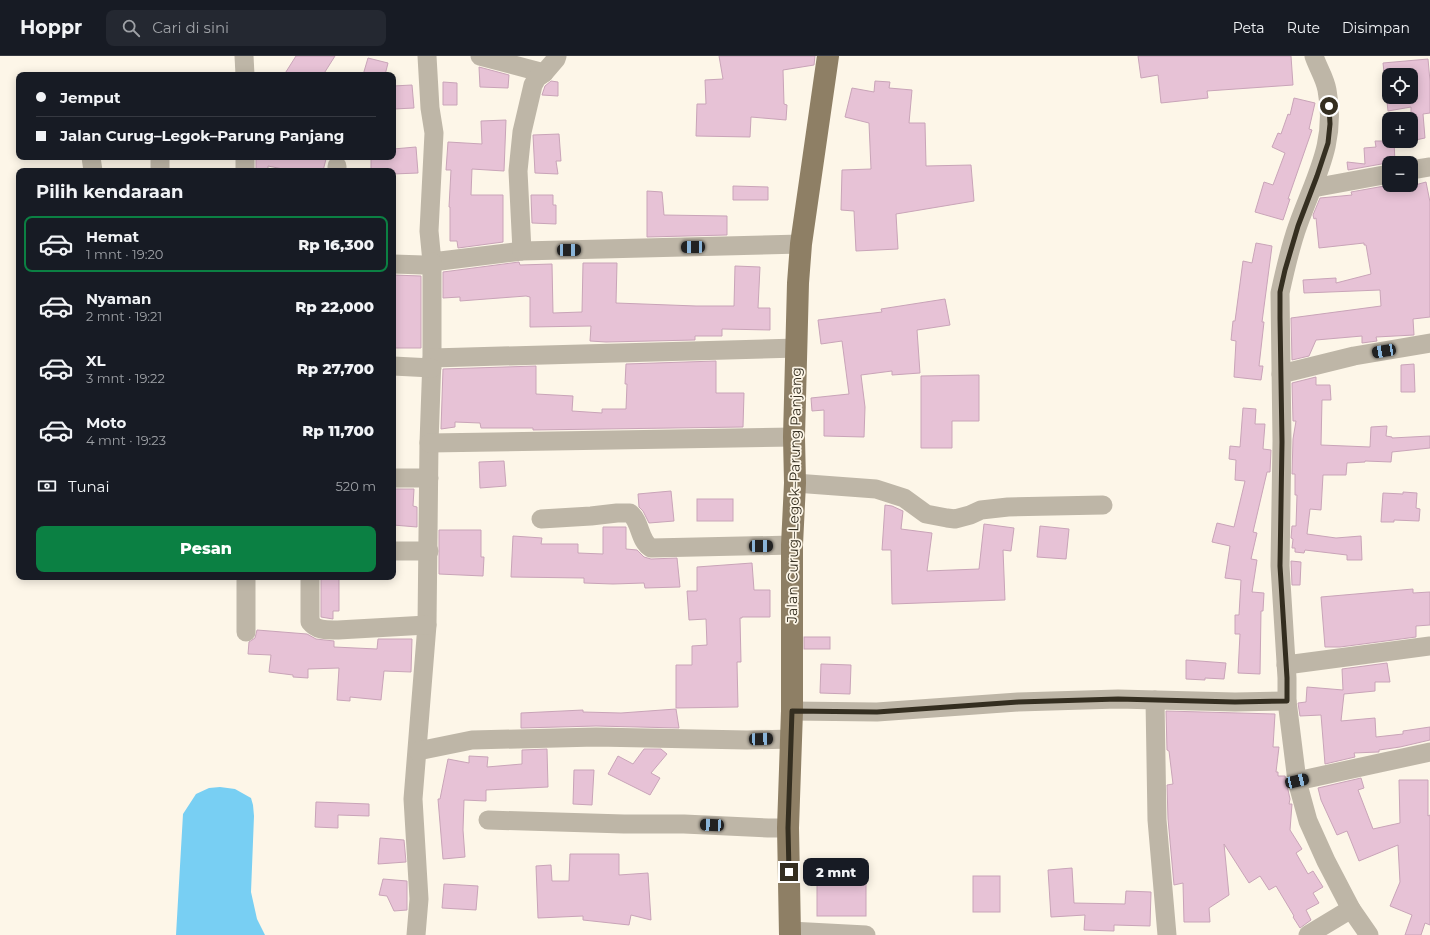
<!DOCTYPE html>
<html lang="id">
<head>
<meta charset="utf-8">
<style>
	body { margin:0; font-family:Montserrat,sans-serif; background:#242831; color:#f1f3f6; height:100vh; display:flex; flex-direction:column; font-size:15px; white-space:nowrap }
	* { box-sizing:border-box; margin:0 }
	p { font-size:13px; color:#9ea1a6 }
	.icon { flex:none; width:22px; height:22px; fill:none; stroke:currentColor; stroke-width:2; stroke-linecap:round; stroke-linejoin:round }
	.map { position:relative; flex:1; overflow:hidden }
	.sheet { position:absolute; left:16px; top:112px; width:380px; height:412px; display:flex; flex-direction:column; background:#171b24; border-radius:8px; box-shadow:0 2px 10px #0003 }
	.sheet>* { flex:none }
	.top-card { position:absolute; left:16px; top:16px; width:380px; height:88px; border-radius:8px; box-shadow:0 2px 10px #0003; display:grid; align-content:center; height:88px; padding:0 20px; background:#171b24 }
	.controls { position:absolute; left:1382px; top:12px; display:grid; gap:8px }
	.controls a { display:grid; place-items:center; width:36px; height:36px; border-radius:8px; background:#171b24; box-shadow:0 2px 10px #0003; font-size:20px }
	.end { position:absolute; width:18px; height:18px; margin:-9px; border:5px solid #342e20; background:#fff; box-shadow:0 0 0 2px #fff }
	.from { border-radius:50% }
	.bubble { position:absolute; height:28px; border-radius:8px; background:#171b24; box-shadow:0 2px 10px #0003; font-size:13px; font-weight:800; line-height:28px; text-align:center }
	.car { position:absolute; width:12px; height:24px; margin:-12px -6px; border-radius:5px; box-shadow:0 0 3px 1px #0007; background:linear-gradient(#222 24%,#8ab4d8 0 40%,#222 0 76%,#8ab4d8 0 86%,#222 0) }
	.top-card b { display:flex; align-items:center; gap:14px; height:38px; font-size:15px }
	.top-card b+b { border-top:1px solid #363941 }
	.top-card i { width:10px; height:10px; background:#f1f3f6 }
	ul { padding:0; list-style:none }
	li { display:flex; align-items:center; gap:12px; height:56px; margin:0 8px 6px; padding:0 12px; border:2px solid transparent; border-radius:8px }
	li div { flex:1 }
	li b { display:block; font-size:15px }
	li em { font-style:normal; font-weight:800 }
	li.on { border-color:#0b8043 }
	li>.icon { width:36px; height:36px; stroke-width:1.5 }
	h2 { padding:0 20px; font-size:18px; line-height:48px }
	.pay { display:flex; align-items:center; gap:10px; height:44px; padding:0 20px; font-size:15px }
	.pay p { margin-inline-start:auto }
	.button { display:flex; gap:8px; margin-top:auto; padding:8px 20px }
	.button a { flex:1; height:46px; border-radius:8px; background:#0b8043; color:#fff; font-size:16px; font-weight:800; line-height:46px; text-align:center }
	header { display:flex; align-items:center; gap:24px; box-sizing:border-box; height:56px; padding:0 20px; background:#171b24; border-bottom:1px solid #363941 }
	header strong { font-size:19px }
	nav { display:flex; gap:22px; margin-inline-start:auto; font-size:14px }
	.search { width:280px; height:36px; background:#242831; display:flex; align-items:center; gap:10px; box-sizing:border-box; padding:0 14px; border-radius:8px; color:#9ea1a6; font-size:15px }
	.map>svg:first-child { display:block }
	.water { fill:#78cff3 }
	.building { fill:#e7c2d6; stroke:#c9a4b8; fill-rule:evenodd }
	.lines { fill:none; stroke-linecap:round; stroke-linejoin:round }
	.minor { stroke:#beb6a7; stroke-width:19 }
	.primary { stroke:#8e7f65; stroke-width:22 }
	.route { stroke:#342e20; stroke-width:5 }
	.labels { text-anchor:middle; stroke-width:3.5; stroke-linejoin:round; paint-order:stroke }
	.street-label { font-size:14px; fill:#342e20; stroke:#fdf6e8 }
</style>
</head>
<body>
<header>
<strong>Hoppr</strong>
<div class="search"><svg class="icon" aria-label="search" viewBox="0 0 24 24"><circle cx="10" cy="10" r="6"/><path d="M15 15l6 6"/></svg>Cari di sini</div>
<nav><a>Peta</a><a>Rute</a><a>Disimpan</a></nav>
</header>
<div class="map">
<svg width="1430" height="879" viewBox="0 0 1430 879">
	<rect width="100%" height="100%" fill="#fdf6e8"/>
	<polygon class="water" points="220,731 235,733 251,742 253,749 254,760 251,836 257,863 265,879 176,879 183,758 196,738 209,732"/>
	<g class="building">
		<polygon points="296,0 335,0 323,19 284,19"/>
		<polygon points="719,0 815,0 814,9 783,14 784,48 787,49 786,64 751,61 750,81 696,80 697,48 706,48 705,24 723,23"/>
		<polygon points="1138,0 1291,0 1293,29 1207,35 1208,42 1161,47 1158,19 1141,22"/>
		<polygon points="368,2 388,7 385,19 363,19"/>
		<path d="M1428,3l2,22v32l-7,1 2,24 -14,3v-34l-23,4 -5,-48zM1389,19h22v22h-22z"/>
		<polygon points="479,11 509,19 508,32 480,31"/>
		<polygon points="551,25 558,26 558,40 542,39 545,30"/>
		<polygon points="875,25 890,26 889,32 912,34 909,67 925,67 926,110 971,109 974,145 896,158 898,193 856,195 854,155 841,154 842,114 871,113 869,67 845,61 852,32 874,36"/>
		<polygon points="443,26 457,27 457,49 443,49"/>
		<polygon points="412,29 414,52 394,53 393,30"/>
		<polygon points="1294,42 1315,47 1309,73 1312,74 1288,143 1290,143 1283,164 1255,156 1264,126 1273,129 1285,97 1272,91 1278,77 1281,78 1288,58 1290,59"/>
		<polygon points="506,64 504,115 472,113 471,139 503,139 503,186 458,192 457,185 450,185 450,151 449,151 451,114 446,114 448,86 482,88 481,65"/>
		<polygon points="559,78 561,105 556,105 558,118 535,117 533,79"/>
		<polygon points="1375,85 1394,85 1395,107 1387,107 1348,114 1347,106 1365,108 1364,92 1376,91"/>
		<polygon points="416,91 418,117 393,118 393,115 371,115 371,101 393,101 393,93"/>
		<polygon points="256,101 315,101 326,103 323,115 293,115 268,110 268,115 256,115"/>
		<polygon points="1426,126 1430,146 1430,261 1413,263 1414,279 1376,281 1377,285 1362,287 1362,280 1316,284 1309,300 1292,304 1291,262 1381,250 1380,234 1304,237 1303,224 1336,222 1336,227 1371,218 1366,189 1364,189 1364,187 1319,192 1316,162 1314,163 1313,159 1320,142 1352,139 1351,136 1390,129 1415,129"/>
		<polygon points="733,130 768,131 768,144 733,144"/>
		<polygon points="647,135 662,136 664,159 727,160 727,179 647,181"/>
		<polygon points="531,139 553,139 553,149 556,149 556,168 532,167"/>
		<polygon points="1256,187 1272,190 1262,266 1264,266 1259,310 1263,310 1261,324 1234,321 1236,285 1231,284 1233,265 1235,265 1243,205 1252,207"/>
		<polygon points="519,206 520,209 552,208 553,257 582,256 583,207 617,207 616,247 696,250 734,250 735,210 760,211 758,252 770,252 770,274 722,273 722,280 695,280 695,284 606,286 590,285 591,270 530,271 530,241 526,240 460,245 460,241 443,242 443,216"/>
		<polygon points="393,219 421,220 421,292 393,292"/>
		<polygon points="945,243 950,269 917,274 920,317 892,319 892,315 861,319 865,351 864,381 824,380 824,354 812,355 811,342 849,338 842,285 821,288 818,264 882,256 881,253"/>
		<polygon points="716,305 716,337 744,337 743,371 533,374 533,372 481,372 480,367 455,366 455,371 441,373 443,313 536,310 536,338 573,340 572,355 602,357 602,353 626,353 627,328 625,328 626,308"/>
		<polygon points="1414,308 1415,336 1401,336 1401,309"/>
		<polygon points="979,319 979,365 952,365 952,392 921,392 921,320"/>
		<polygon points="1316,321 1316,329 1330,329 1331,344 1322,344 1321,389 1370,391 1371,371 1387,370 1386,380 1392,381 1392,382 1430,380 1430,392 1392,396 1391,406 1365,405 1365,406 1347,407 1346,419 1323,419 1321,454 1310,453 1307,478 1336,482 1361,480 1362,504 1347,504 1347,499 1305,494 1304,497 1295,496 1295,492 1292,492 1293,483 1291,482 1292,470 1296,470 1297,439 1295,439 1295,418 1292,418 1293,383 1296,365 1293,365 1292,327"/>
		<polygon points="1243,352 1256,353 1255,368 1265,368 1263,393 1271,394 1270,416 1267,416 1253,476 1257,477 1251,503 1257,504 1252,536 1264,537 1263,555 1261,555 1260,618 1238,617 1240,578 1235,578 1235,559 1239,559 1241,524 1225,522 1230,490 1212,486 1217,467 1234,471 1245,425 1235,424 1236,404 1229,403 1230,390 1240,391"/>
		<polygon points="504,405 506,430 480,432 479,406"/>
		<polygon points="393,433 414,433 413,450 417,451 417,471 393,469"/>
		<polygon points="671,435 674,465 649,467 643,455 639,451 638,438"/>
		<polygon points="1403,436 1417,437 1416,452 1420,453 1419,465 1394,464 1394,466 1381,466 1383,437 1403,438"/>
		<rect x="697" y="443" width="36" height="22"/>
		<polygon points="885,449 892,450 903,455 901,473 932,477 927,515 979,513 984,468 1014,472 1011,495 1003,494 1005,544 892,548 891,494 882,494"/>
		<polygon points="1040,470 1069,473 1066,503 1037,501"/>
		<polygon points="603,471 626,471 626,493 637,494 644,501 651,503 677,502 680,531 645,532 644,527 613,528 584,527 584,522 511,521 513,480 542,482 541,488 578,488 578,497 603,498"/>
		<polygon points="439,474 481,474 481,501 484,501 483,520 439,518"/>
		<polygon points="1291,505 1301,506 1300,529 1292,529"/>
		<polygon points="752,507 754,534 770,534 770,561 742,561 742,562 740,562 741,606 737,606 738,651 676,652 676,609 692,609 692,590 707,589 706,563 689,564 687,535 697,535 697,511"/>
		<polygon points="321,521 339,521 339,555 333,555 333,563 321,561"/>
		<polygon points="1413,533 1413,537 1430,536 1430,569 1416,570 1416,581 1340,591 1325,591 1321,541"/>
		<polygon points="257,574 307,578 316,583 334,585 334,591 377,593 378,583 412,583 411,616 384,615 381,644 350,641 350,645 337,644 339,612 308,613 308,622 293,621 293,619 269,616 271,599 248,598 249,586 255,582"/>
		<rect x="804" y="581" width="26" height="12"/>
		<polygon points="1186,604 1226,607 1224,623 1205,622 1205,624 1186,623"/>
		<polygon points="1387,607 1390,626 1375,626 1375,635 1344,638 1341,665 1375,662 1376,681 1403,678 1403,675 1430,671 1430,684 1400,691 1379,694 1379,696 1378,696 1354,697 1355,701 1325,708 1321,659 1300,660 1298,647 1306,646 1307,631 1343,634 1342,613"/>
		<polygon points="821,608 851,609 850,638 820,637"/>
		<polygon points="676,653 679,672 596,670 521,672 521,657 583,654 583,656 621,657"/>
		<polygon points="1166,655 1275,658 1273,691 1279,691 1276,716 1278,716 1278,720 1285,720 1290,743 1289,748 1292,748 1290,774 1302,793 1296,797 1308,818 1313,815 1323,831 1313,837 1319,847 1306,854 1311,864 1300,872 1293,861 1294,860 1276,830 1269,834 1260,820 1249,827 1224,788 1229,839 1209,852 1210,866 1184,866 1183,827 1174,829 1168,763 1167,729 1173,728 1169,695 1167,694"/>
		<polygon points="547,693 548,731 486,734 486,745 464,744 463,774 465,801 443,803 438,743 440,743 448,703 469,707 469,700 488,701 487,711 522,708 522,694"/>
		<polygon points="644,693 661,693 667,698 651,717 660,722 650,739 608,718 618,700 633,708"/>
		<polygon points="574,714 594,714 592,749 573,748"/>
		<polygon points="1361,722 1364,732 1358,734 1373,773 1400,767 1399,724 1428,724 1428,760 1430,759 1430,869 1425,867 1421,879 1405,879 1412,859 1390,850 1400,826 1398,789 1359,805 1347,775 1337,779 1321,744 1318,732"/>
		<polygon points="316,746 369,748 369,760 338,759 338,772 315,771"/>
		<polygon points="380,782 404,784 406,806 378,808"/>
		<polygon points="570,798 619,798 619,819 648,817 651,864 631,859 629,869 583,864 583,860 538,862 536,810 551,809 552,825 569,825"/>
		<polygon points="1072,812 1074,847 1125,848 1126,835 1151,836 1150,870 1114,869 1114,875 1084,874 1085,859 1051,861 1048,814"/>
		<rect x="973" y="820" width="27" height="36"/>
		<polygon points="383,823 407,825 407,854 394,855 387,840 379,839"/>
		<rect x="817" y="823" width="49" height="37"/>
		<polygon points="444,828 478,830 476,854 442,852"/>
	</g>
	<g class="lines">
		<g class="minor">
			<polyline points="244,0 245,19"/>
			<polyline points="427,0 430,52 434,77 429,175 432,206 522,195 801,188"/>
			<polyline points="480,0 544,17"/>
			<path d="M1314,0c4,12 11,22 13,34 10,53 -12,87 -29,135 -8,22 -13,45 -18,68l2,148 -2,125 7,112v23l10,80 11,40 18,40 25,48 18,26"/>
			<polyline points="91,101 93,115"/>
			<polyline points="160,101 160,115"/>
			<polyline points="1411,114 1430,111"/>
			<polyline points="245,115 245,101"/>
			<polyline points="337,115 337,110"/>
			<polyline points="1313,132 1389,118"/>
			<polyline points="522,195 518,115 522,76 533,29 537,22 544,17 556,3 557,0"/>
			<polyline points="393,208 424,209 432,206 432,302 429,387 427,569 413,743 419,843 416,879"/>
			<polyline points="432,302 797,292"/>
			<polyline points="393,310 432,312"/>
			<polyline points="1281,318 1354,300 1430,287"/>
			<polyline points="429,387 794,381"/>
			<polyline points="393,422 429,422"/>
			<polyline points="795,427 876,433 904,442 926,458 947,462 955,463 970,459 981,454 1008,451 1103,449"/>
			<path d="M541,463l50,-3 26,-3h13c11,9 9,28 21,35l141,-3"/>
			<polyline points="393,495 429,495"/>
			<path d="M310,521v45c7,9 17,8 28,8l89,-5"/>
			<polyline points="246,576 246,521"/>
			<polyline points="1286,609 1430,590"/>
			<polyline points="1155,644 1157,764 1167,879"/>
			<polyline points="792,655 877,656 1018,646 1118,643 1235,646 1287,645"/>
			<polyline points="418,695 472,684 596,681 747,684 791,683"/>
			<polyline points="1297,725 1430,696"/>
			<polyline points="488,764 624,768 684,768 768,772 788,772"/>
			<polyline points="790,875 866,879"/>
			<polyline points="1308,879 1351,853"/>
		</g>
		<polyline class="primary" points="790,879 788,772 792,655 792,489 795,427 794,381 798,227 801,188 828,0"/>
	</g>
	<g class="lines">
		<polyline class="route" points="789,816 788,772 792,655 877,656 1018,646 1118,643 1235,646 1287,645 1287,622 1280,510 1282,386 1280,262 1280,236 1285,214 1298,170 1317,120 1328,87 1330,68 1329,50"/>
	</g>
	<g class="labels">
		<g class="street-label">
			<text transform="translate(794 439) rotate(-89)" y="5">Jalan Curug–Legok–Parung Panjang</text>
		</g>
	</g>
</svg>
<div class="controls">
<a><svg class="icon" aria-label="locate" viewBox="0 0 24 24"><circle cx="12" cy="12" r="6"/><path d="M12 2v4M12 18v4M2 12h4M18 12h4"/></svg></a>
<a>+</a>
<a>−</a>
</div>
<i class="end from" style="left:1329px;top:50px"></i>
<i class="end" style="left:789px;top:816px"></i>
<div class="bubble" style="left:803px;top:802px;width:66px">2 mnt</div>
<i class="car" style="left:693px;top:191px;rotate:269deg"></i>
<i class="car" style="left:569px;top:194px;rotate:89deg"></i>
<i class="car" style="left:1384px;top:295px;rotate:260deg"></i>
<i class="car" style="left:761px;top:490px;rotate:89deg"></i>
<i class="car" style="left:761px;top:683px;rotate:88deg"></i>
<i class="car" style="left:1297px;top:725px;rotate:77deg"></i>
<i class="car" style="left:712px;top:769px;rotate:273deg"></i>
<div class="top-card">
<b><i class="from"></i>Jemput</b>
<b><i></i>Jalan Curug–Legok–Parung Panjang</b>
</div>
<section class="sheet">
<h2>Pilih kendaraan</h2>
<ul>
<li class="on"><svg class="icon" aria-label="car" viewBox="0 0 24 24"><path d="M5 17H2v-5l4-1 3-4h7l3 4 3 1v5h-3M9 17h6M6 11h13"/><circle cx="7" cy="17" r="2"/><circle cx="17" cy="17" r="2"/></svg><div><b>Hemat</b><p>1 mnt · 19:20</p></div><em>Rp 16,300</em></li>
<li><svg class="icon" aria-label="car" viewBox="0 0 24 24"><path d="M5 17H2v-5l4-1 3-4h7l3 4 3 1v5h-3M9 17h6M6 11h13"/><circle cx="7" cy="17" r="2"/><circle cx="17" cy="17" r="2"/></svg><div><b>Nyaman</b><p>2 mnt · 19:21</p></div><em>Rp 22,000</em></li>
<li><svg class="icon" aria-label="car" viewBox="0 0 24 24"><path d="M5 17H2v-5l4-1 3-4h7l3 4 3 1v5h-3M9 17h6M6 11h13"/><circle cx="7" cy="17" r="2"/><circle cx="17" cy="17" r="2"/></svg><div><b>XL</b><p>3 mnt · 19:22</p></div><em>Rp 27,700</em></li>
<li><svg class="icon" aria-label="car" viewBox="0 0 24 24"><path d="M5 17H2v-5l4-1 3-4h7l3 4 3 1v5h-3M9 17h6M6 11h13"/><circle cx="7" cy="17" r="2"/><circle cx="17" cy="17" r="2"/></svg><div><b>Moto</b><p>4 mnt · 19:23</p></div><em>Rp 11,700</em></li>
</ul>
<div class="pay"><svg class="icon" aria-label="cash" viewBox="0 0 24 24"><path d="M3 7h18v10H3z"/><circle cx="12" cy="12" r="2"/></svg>Tunai<p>520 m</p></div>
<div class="button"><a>Pesan</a></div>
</section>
</div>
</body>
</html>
